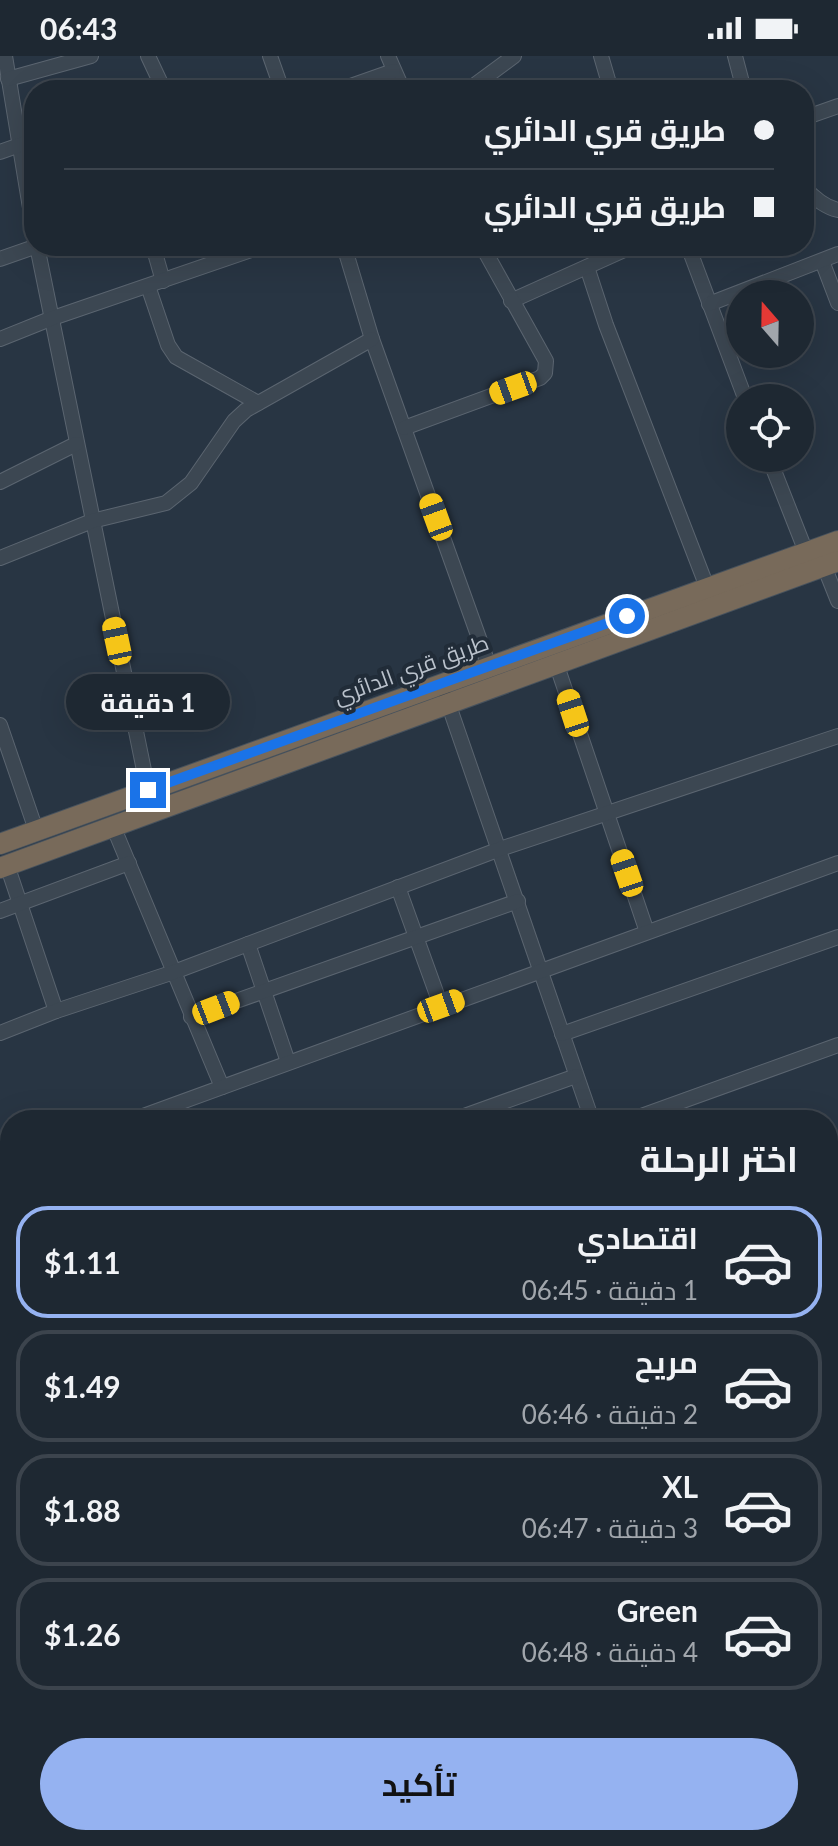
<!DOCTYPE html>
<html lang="ar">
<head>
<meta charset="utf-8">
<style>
	body { margin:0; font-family:Lato,Cairo,sans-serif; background:#2b343e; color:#f1f3f6; direction:rtl; height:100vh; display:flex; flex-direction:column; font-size:30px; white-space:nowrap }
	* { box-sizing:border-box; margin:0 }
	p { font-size:26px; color:#a1a6ac }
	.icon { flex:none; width:44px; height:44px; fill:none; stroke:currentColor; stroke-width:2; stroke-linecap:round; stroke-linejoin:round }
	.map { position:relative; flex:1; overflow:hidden; direction:ltr }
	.drawer { position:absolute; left:0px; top:1054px; width:838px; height:736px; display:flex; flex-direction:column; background:#1e2832; border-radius:32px 32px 0 0; box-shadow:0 8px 32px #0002,0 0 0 2px #3c444d; direction:rtl }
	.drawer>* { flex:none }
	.hud { position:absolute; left:24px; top:24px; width:790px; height:176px; border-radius:32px; box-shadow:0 8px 32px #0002,0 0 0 2px #3c444d; direction:rtl; display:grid; align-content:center; height:176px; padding:0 40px; background:#1e2832 }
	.needle { width:52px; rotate:340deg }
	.tools { position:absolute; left:726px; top:224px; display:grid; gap:16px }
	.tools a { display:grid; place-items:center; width:88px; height:88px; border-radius:50%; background:#1e2832; box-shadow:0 8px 32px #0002,0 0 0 2px #3c444d; font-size:40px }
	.end { position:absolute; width:36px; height:36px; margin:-18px; border:10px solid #1a73e8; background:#fff; box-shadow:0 0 0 4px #fff }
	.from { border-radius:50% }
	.bubble { position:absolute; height:56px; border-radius:28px; background:#1e2832; box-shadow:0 8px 32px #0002,0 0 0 2px #3c444d; font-size:26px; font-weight:700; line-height:56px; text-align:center; direction:rtl }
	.car { position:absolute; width:24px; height:48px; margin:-24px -12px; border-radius:10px; box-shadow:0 0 6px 2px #0007; background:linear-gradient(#f5c518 24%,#345 0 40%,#f5c518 0 76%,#345 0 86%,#f5c518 0) }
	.hud b { display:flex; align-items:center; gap:28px; height:76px; font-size:30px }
	.hud b+b { border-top:2px solid #3c444d }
	.hud i { width:20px; height:20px; background:#f1f3f6 }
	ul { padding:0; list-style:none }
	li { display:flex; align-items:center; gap:24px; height:112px; margin:0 16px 12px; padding:0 24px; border:4px solid #3c444d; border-radius:32px }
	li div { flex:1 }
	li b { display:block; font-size:30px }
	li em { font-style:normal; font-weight:700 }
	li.current { border-color:#95b2f1 }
	li>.icon { width:72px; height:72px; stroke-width:1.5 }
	h2 { padding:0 40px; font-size:36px; line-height:96px }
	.cta { display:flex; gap:16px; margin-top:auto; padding:16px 40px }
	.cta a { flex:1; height:92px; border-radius:48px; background:#95b2f1; color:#111; font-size:32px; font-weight:700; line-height:92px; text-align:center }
	.status { display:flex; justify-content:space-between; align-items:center; height:56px; padding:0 40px; background:#1e2832; direction:ltr }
	.status svg { height:22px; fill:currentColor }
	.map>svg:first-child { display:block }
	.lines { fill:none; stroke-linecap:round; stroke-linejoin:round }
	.minor-casing { stroke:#5b6570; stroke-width:16 }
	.major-casing { stroke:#46505c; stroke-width:18 }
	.highway-casing { stroke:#47525d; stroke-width:22 }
	.minor { stroke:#3c4752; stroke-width:14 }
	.major { stroke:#5b6672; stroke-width:16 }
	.highway { stroke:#786a5a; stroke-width:20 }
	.route { stroke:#1a73e8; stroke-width:10 }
	.labels { text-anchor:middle; stroke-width:8; stroke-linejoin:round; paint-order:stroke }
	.street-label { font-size:22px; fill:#bac2cc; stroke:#212c38 }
</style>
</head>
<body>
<div class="status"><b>06:43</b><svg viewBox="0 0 49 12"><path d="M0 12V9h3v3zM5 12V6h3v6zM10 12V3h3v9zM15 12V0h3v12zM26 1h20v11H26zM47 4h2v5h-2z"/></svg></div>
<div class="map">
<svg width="838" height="1790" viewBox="0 0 838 1790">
	<rect width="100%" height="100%" fill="#283543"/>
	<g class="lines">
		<defs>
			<g id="minor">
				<polyline points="5,0 34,176"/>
				<polyline points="148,0 164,34"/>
				<polyline points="270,0 282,34"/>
				<polyline points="388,0 403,34"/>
				<polyline points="601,0 611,34"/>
				<polyline points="735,0 744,34"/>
				<polyline points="8,23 91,0"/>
				<polyline points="339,34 393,15"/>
				<polyline points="468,34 514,0"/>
				<polyline points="804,62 838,50"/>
				<polyline points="0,96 34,84"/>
				<path d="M804,131c9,10 20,20 34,23"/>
				<polyline points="153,190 163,225"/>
				<polyline points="344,190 372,283 489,610"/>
				<polyline points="688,190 745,342"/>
				<polyline points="0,203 37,190 148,734"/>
				<polyline points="822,205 838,247"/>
				<polyline points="587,211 606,269 707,531"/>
				<polyline points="148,230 168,289 176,301 258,347"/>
				<polyline points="511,245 633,190"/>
				<polyline points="709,248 838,198"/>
				<polyline points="0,283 50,263 263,190"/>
				<polyline points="404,372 540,322 545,317 546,305 482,190"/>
				<polyline points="769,402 806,496"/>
				<polyline points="0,426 76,388"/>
				<polyline points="0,502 92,465 166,447 191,427 234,365 246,354 372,283"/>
				<polyline points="824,510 838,545"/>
				<polyline points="556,607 647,876"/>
				<polyline points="446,641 592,1064"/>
				<polyline points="0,669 36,774"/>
				<polyline points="113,770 222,1031"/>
				<polyline points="7,809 56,955"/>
				<polyline points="398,831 441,950"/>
				<polyline points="0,855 129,807"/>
				<polyline points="248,888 288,1006"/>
				<polyline points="191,961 518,845"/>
				<polyline points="0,977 56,955 174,916 500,793 838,680"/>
				<polyline points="562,978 838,881"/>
				<polyline points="132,1064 838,807"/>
				<polyline points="453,1064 576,1020"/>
				<polyline points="630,1064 838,989"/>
				<polyline points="828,1101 838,1097"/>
				<polyline points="0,1115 10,1111"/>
				<polyline points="0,1184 10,1181"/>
				<polyline points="828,1245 838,1244"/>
				<polyline points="0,1294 10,1290"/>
				<polyline points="828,1350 838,1346"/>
				<polyline points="0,1402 10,1398"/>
				<polyline points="828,1465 838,1462"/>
				<polyline points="0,1510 10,1506"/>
				<polyline points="828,1570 838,1567"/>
				<polyline points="0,1615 10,1611"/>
				<polyline points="828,1706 838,1731"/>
				<polyline points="0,1724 10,1720"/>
				<polyline points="828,1740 838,1743"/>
				<polyline points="387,1780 391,1790"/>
				<polyline points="546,1780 547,1790"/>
				<polyline points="289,1790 317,1780"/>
				<polyline points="596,1790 614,1780"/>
			</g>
			<polyline id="major" points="0,1747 10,1774"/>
			<g id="highway">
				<polyline points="0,788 838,485"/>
				<polyline points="0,812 838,505"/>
			</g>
		</defs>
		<use href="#minor" class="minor-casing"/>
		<use href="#major" class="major-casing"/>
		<use href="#highway" class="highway-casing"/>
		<use href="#minor" class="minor"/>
		<use href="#major" class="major"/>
		<use href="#highway" class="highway"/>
	</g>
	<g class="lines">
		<polyline class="route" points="148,734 627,560"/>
	</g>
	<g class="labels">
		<g class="street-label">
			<text transform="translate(411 613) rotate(-20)" y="8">طريق قري الدائري</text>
		</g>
	</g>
</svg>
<div class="tools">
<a><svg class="needle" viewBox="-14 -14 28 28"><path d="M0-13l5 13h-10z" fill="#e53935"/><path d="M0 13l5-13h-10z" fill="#a1a6ac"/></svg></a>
<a><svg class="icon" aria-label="locate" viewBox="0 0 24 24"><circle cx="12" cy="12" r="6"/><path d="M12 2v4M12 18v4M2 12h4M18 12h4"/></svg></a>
</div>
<i class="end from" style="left:627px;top:560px"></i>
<i class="end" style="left:148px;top:734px"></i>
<div class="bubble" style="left:66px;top:618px;width:164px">1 دقيقة</div>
<i class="car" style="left:513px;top:332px;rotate:250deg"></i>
<i class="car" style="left:436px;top:461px;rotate:340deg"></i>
<i class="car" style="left:117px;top:585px;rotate:348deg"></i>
<i class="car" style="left:573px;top:657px;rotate:342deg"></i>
<i class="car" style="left:627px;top:817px;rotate:341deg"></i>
<i class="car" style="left:441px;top:950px;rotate:70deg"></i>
<i class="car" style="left:216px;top:952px;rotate:69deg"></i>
<div class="hud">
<b><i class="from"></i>طريق قري الدائري</b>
<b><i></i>طريق قري الدائري</b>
</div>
<section class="drawer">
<h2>اختر الرحلة</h2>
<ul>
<li class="current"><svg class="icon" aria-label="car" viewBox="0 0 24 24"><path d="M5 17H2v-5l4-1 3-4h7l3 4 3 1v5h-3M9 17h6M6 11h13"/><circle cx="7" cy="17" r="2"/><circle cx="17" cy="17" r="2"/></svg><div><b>اقتصادي</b><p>1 دقيقة · 06:45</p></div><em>$1.11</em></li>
<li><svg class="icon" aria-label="car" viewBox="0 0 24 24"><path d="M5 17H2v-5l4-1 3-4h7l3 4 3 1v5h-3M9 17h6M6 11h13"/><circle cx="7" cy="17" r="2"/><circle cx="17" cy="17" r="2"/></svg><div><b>مريح</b><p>2 دقيقة · 06:46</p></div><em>$1.49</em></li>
<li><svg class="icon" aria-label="car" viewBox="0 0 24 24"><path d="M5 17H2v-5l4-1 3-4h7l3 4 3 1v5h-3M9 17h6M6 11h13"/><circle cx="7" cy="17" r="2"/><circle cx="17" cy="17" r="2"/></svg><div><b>XL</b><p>3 دقيقة · 06:47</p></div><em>$1.88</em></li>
<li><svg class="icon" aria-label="car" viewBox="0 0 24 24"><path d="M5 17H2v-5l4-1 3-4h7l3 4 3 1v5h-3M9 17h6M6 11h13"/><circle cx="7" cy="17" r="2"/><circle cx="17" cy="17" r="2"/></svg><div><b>Green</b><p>4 دقيقة · 06:48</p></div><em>$1.26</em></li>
</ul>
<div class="cta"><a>تأكيد</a></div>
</section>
</div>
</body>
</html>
